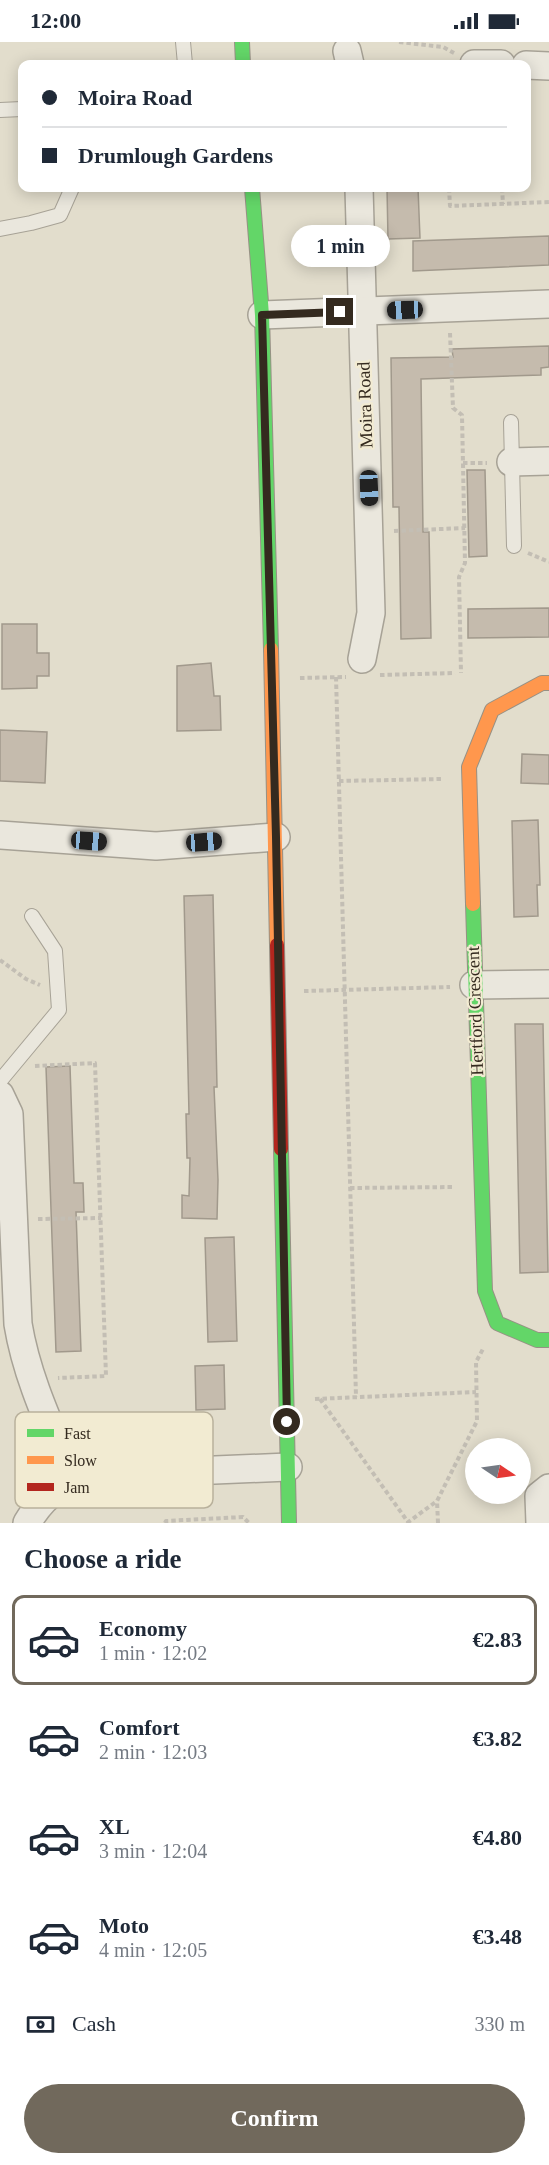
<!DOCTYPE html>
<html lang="en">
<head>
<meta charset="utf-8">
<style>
	body { margin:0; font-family:Georgia,serif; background:#f6f6f7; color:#1f2937; height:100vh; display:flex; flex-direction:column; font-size:22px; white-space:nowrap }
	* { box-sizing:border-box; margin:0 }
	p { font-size:20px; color:#747a83 }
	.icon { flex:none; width:33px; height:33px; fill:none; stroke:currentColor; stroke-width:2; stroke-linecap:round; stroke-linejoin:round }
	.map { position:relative; height:1481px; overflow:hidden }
	.details { display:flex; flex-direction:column; background:#fff; flex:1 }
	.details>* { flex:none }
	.top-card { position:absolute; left:18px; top:18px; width:513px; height:132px; border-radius:12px; box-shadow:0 3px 15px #0003; display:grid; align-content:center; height:132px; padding:0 24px; background:#fff }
	.needle { width:39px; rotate:103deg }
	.buttons { position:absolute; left:465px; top:1396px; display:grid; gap:12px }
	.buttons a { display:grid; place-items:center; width:66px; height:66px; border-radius:50%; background:#fff; box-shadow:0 3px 15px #0003; font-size:30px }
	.end { position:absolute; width:27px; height:27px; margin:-14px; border:8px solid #342a1f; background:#fff; box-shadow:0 0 0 3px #fff }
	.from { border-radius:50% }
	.bubble { position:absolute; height:42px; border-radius:21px; background:#fff; box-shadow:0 3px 15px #0003; font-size:20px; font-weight:700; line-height:42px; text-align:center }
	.car { position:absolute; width:18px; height:36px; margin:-18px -9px; border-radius:8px; box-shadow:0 0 4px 2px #0007; background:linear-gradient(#222 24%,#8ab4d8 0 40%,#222 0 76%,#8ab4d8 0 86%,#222 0) }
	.top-card b { display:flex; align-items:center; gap:21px; height:57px; font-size:22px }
	.top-card b+b { border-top:2px solid #e0e1e3 }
	.top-card i { width:15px; height:15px; background:#1f2937 }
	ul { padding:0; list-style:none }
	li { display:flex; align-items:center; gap:18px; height:90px; margin:0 12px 9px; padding:0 12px; border:3px solid transparent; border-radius:12px }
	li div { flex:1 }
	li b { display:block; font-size:22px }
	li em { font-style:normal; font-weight:700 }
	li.current { border-color:#71695c }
	li>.icon { width:54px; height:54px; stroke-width:1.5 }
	h2 { padding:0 24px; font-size:27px; line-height:72px }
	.pay { display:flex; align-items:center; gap:15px; height:66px; padding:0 24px; font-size:22px }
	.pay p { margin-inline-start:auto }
	.cta { display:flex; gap:12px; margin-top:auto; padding:12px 24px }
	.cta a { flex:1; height:69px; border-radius:36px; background:#71695c; color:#fff; font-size:24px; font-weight:700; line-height:69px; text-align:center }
	.status { display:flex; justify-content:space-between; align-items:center; height:42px; padding:0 30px; background:#fff; direction:ltr }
	.status svg { height:16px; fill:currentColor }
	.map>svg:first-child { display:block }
	.building { fill:#c5bbad; stroke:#a1998c; stroke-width:1.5 }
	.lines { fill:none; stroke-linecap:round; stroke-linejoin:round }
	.lane-casing { stroke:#a7a296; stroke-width:16 }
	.street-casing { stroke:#a7a296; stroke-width:30 }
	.fast-casing { stroke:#979185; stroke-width:16 }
	.slow-casing { stroke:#979185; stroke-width:16 }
	.jam-casing { stroke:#979185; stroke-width:16 }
	.path { stroke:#c3beb4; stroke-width:4; stroke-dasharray:4.5 3; stroke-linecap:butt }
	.lane { stroke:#eae7dd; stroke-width:14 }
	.street { stroke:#eae7dd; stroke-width:27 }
	.fast { stroke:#63d668; stroke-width:14 }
	.slow { stroke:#ff974d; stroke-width:14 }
	.jam { stroke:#b3261e; stroke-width:14 }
	.route { stroke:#342a1f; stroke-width:8 }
	.labels { text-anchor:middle; stroke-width:4.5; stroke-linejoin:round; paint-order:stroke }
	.street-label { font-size:18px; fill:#342a1f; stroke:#f2ebd2 }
	.key { fill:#f2ebd2; stroke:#b9b19c; stroke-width:1.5 }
	.key-label { font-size:16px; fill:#342a1f }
</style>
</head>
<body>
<div class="status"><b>12:00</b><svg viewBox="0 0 49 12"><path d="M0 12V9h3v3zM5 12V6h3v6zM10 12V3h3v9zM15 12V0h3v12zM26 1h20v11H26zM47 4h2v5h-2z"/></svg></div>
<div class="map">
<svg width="549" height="1481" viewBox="0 0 549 1481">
	<rect width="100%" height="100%" fill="#e2ddcc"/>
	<g class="building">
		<polygon points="387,146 418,146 420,196 388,197"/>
		<polygon points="549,194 549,223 413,229 413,199"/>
		<polygon points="549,304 549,325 541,326 541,333 421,337 423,490 429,490 431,596 401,597 399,465 393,465 391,316 453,315 452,307"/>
		<polygon points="467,428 485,428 487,514 469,515"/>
		<polygon points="549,566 549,595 468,596 468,567"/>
		<polygon points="2,582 37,582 37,611 49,611 49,634 37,634 37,646 2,647"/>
		<polygon points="211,621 214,654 220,654 221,688 177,689 177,624"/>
		<polygon points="0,688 47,690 45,741 0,739"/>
		<polygon points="522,712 549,713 549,742 521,741"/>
		<polygon points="538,778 540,843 537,843 538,874 514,875 512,779"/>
		<polygon points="213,853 217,1045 214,1045 218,1138 217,1177 182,1176 182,1153 189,1154 190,1116 187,1116 186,1072 189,1072 184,854"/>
		<polygon points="515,982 543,982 548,1230 520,1231"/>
		<polygon points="70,1024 74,1141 83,1141 84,1170 76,1170 81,1309 56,1310 46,1025"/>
		<polygon points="234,1195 237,1299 208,1300 205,1196"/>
		<polygon points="224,1323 225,1367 196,1368 195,1324"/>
	</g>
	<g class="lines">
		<defs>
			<g id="lane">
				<polyline points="183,0 185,22"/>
				<polyline points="0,68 22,67"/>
				<polyline points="0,187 31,181 60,173 72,146"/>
				<polyline points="511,380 514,504"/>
				<polyline points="0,1039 59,968 55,909 32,874"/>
			</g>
			<g id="street">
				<polyline points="347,9 350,22"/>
				<polyline points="474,22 501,22"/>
				<polyline points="526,23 549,24"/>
				<polyline points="359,146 371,571 362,617"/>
				<polyline points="262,273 549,262"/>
				<polyline points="511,420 549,419"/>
				<polyline points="0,793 156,804 276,795"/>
				<polyline points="474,943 549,942"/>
				<path d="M0,1053l9,19 9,210c9,55 34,106 55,157"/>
				<path d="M27,1481c20,-33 34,-38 70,-48l191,-8"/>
				<polyline points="540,1481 539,1454 549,1446"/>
			</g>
			<g id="fast">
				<polyline points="242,0 243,22"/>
				<polyline points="252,146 262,273 271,607"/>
				<polyline points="473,862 485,1249 497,1281 537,1298 549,1298"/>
				<polyline points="281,1107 289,1481"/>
			</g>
			<g id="slow">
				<polyline points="271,607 277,903"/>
				<polyline points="473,862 469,725 492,668 542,641 549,641"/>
			</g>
			<polyline id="jam" points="277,903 281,1107"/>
		</defs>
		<use href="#lane" class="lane-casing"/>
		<use href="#street" class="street-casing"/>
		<use href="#fast" class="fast-casing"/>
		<use href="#slow" class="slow-casing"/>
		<use href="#jam" class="jam-casing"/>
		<g class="path">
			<polyline points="399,0 443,5 454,11"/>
			<polyline points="449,146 450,164 549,160"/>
			<polyline points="502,146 503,162"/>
			<polyline points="450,291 453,366 462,373 465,521 459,535 461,631"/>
			<polyline points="463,421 487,421"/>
			<polyline points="394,489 465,486"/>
			<polyline points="528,511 549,520"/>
			<polyline points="380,633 455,631"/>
			<polyline points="336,635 356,1355"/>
			<polyline points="300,636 346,635"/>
			<polyline points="339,739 442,737"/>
			<polyline points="0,918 26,937 40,943"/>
			<polyline points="304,949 450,945"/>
			<polyline points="35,1024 95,1021 106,1334 58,1336"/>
			<polyline points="350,1146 454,1145"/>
			<polyline points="38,1177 101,1176"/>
			<polyline points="315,1357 476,1350"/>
			<polyline points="320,1357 408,1480"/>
			<polyline points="165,1481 166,1479 243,1475 249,1481"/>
			<polyline points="407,1481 437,1459"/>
			<polyline points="438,1481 437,1459 477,1379 476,1320 484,1305"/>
		</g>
		<use href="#lane" class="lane"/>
		<use href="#street" class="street"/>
		<use href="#fast" class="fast"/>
		<use href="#slow" class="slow"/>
		<use href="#jam" class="jam"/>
	</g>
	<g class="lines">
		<polyline class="route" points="287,1380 276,795 262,273 340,270"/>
	</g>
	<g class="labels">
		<g class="street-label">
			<text transform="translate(365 363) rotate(-92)" y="6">Moira Road</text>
			<text transform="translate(475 969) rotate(-92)" y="6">Hertford Crescent</text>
		</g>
	</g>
	<rect x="15" y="1370" width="198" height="96" rx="9" class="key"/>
	<rect x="27" y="1387" width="27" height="8" fill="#63d668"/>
	<rect x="27" y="1414" width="27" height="8" fill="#ff974d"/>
	<rect x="27" y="1441" width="27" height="8" fill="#b3261e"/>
	<g class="key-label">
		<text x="64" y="1397">Fast</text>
		<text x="64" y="1424">Slow</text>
		<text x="64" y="1451">Jam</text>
	</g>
</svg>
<div class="buttons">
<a><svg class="needle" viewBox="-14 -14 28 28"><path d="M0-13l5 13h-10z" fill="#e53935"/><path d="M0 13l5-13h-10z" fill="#747a83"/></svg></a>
</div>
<i class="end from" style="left:287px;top:1380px"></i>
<i class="end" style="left:340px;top:270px"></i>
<div class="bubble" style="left:291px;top:183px;width:99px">1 min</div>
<i class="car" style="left:405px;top:268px;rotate:268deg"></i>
<i class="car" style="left:369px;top:446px;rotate:178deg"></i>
<i class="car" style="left:89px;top:799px;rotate:94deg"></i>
<i class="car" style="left:204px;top:800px;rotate:86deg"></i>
<div class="top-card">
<b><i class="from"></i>Moira Road</b>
<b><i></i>Drumlough Gardens</b>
</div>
</div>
<section class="details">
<h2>Choose a ride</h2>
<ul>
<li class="current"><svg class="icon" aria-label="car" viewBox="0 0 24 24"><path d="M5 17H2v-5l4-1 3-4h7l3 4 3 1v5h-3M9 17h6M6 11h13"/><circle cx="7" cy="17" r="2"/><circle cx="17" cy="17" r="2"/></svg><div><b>Economy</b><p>1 min · 12:02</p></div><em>€2.83</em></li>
<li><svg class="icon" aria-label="car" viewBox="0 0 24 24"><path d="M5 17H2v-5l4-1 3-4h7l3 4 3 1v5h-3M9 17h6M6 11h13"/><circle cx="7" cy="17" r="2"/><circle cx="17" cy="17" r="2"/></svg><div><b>Comfort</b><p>2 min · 12:03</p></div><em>€3.82</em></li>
<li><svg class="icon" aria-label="car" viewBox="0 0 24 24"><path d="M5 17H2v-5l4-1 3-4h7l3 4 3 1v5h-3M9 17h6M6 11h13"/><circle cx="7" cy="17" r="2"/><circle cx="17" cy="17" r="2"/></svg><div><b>XL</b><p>3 min · 12:04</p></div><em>€4.80</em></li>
<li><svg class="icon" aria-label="car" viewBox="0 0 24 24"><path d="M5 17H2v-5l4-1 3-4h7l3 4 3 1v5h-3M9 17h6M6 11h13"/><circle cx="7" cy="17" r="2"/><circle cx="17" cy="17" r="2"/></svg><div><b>Moto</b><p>4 min · 12:05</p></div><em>€3.48</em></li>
</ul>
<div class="pay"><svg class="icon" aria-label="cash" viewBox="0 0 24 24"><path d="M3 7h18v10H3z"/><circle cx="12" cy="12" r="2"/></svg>Cash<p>330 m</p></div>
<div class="cta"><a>Confirm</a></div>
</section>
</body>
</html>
